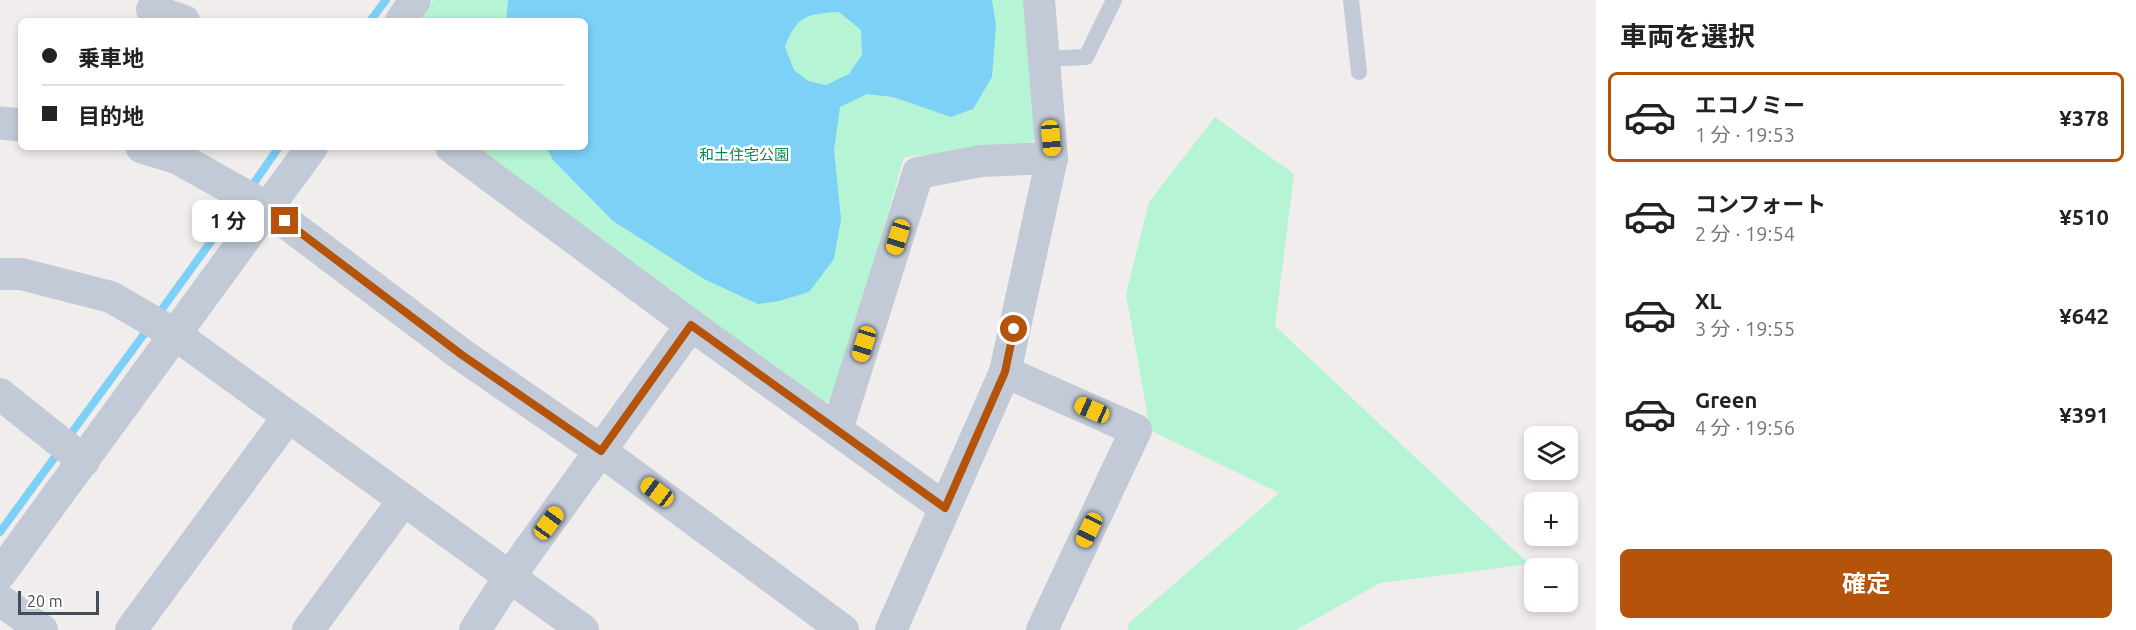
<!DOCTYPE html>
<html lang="ja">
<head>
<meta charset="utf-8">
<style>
	body { margin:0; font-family:Ubuntu,"Noto Sans JP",sans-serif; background:#f2f2f2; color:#222; height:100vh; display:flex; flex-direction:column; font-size:22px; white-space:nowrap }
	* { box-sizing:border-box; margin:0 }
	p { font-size:20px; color:#767676 }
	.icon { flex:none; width:33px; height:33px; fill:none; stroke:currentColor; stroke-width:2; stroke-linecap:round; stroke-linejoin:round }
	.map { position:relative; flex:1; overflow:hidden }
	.sheet { display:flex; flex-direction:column; background:#fff; width:540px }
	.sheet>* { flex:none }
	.banner { position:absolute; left:18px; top:18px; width:570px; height:132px; border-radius:9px; box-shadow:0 3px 9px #0003; display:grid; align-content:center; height:132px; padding:0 24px; background:#fff }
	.tools { position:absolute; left:1524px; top:426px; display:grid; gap:12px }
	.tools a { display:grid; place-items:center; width:54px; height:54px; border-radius:9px; background:#fff; box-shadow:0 3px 9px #0003; font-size:30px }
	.scale { position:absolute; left:18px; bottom:15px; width:81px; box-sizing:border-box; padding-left:6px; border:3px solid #434e5d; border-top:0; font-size:16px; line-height:21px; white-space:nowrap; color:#434e5d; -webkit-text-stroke:4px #fff; paint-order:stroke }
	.end { position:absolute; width:27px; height:27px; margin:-14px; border:8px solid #b45309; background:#fff; box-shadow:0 0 0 3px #fff }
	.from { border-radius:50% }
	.bubble { position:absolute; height:42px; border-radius:9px; background:#fff; box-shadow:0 3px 9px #0003; font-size:20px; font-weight:700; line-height:42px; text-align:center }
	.car { position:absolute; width:18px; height:36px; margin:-18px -9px; border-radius:8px; box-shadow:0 0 4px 2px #0007; background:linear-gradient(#f5c518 24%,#345 0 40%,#f5c518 0 76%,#345 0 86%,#f5c518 0) }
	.banner b { display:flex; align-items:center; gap:21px; height:57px; font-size:22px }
	.banner b+b { border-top:2px solid #e0e0e0 }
	.banner i { width:15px; height:15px; background:#222 }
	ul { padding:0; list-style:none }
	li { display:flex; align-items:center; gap:18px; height:90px; margin:0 12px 9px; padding:0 12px; border:3px solid transparent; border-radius:9px }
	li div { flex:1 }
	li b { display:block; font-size:22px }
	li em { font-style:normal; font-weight:700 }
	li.on { border-color:#b45309 }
	li>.icon { width:54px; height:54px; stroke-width:1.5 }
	h2 { padding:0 24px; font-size:27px; line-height:72px }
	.primary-button { display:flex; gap:12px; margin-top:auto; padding:12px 24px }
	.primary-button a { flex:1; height:69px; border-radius:9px; background:#b45309; color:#fff; font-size:24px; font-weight:700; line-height:69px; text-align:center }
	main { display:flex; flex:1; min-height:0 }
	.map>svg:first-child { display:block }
	.green { fill:#b5f4d4 }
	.water { fill:#7dd0f6; fill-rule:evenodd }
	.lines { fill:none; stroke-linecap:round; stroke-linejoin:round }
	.stream { stroke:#7dd0f6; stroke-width:8 }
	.service { stroke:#c1cad6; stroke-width:16 }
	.minor { stroke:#c1cad6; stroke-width:32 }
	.tertiary { stroke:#c1cad6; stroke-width:33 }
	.route { stroke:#b45309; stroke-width:8 }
	.labels { text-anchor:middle; stroke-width:5; stroke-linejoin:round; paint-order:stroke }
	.park-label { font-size:15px; fill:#0c8655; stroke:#fff }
</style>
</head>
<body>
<main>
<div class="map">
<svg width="1596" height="630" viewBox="0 0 1596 630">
	<rect width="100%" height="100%" fill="#f0edec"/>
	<g class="green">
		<polygon points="434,0 1025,0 1038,136 1028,144 904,157 834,400 820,403 471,147 585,147 585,21 418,21"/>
		<polygon points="1215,117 1294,174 1275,326 1529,564 1380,583 1296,630 1128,630 1129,623 1279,493 1150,430 1126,294 1149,202"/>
	</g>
	<path class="water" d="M508,0h484l4,26 -4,51 -19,32 -22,8 -58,-20 -26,-3 -27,13 -6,43 7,69 -7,40 -25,33 -30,9 -21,3 -54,-25 -91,-58 -60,-61 -7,-13h39v-126h-79zM839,12l22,18 1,25 -13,19 -23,11 -18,-4 -14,-11 -9,-23c12,-32 22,-33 54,-35z"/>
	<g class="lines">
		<g class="stream">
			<polyline points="370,21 386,0"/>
			<polyline points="249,190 279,147"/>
			<polyline points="157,316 241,200"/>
			<polyline points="67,439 150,326"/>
			<polyline points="0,532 60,450"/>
		</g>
		<g class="service">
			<polyline points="1351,0 1359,72"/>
			<polyline points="1044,59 1086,57 1114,0"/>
		</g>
		<g class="minor">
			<polyline points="152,10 184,21"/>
			<polyline points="401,21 415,0"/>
			<polyline points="451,147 691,325 945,508"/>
			<polyline points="0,274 21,274 111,297 176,335 583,630"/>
			<polyline points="1005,372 1136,430 1042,630"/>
			<polyline points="0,394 84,461"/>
			<polyline points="837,430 918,173 981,161 1052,158"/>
			<polyline points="601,451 843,630"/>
			<polyline points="0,574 312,147"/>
			<polyline points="0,600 42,630"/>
			<polyline points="131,630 288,417"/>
			<polyline points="308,630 403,501"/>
			<polyline points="475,630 510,576 691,325"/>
			<polyline points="891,630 1005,372 1052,158 1039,0"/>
		</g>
		<g class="tertiary">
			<polyline points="0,123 21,125"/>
			<polyline points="142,147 178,158 267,208 462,355 601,451"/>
		</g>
	</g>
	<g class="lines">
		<polyline class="route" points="285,221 462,355 601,451 691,325 945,508 1005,372 1014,329"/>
	</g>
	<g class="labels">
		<g class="park-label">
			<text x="744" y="160">和土住宅公園</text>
		</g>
	</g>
</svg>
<div class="tools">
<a><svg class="icon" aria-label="layers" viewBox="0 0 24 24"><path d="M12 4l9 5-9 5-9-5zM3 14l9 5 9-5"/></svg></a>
<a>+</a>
<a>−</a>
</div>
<div class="scale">20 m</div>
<i class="end from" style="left:1014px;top:329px"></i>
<i class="end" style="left:285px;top:221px"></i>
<div class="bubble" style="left:192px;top:200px;width:72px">1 分</div>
<i class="car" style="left:1051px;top:138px;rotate:175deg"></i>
<i class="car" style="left:898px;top:237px;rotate:197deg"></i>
<i class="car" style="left:864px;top:344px;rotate:197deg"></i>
<i class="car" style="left:1092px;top:410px;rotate:294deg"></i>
<i class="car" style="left:657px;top:492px;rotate:307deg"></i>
<i class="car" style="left:549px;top:523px;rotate:36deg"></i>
<i class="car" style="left:1089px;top:530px;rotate:205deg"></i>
<div class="banner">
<b><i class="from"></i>乗車地</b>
<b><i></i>目的地</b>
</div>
</div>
<section class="sheet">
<h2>車両を選択</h2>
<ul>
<li class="on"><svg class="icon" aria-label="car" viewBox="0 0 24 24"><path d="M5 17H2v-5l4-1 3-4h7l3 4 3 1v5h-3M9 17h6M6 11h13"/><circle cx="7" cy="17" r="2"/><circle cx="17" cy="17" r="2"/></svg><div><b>エコノミー</b><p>1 分 · 19:53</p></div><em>¥378</em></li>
<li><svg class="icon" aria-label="car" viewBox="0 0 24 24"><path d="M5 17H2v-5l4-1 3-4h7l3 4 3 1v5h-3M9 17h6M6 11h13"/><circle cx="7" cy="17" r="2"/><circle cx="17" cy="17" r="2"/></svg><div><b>コンフォート</b><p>2 分 · 19:54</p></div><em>¥510</em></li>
<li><svg class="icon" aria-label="car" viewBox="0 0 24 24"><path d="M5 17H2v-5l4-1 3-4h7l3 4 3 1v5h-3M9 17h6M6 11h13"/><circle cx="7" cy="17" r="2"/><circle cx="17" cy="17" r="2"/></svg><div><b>XL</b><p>3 分 · 19:55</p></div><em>¥642</em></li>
<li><svg class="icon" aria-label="car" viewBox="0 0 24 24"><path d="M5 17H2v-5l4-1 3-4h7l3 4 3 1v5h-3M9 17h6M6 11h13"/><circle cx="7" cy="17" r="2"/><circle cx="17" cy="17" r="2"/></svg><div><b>Green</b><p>4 分 · 19:56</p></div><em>¥391</em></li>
</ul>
<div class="primary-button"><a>確定</a></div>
</section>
</main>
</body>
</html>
